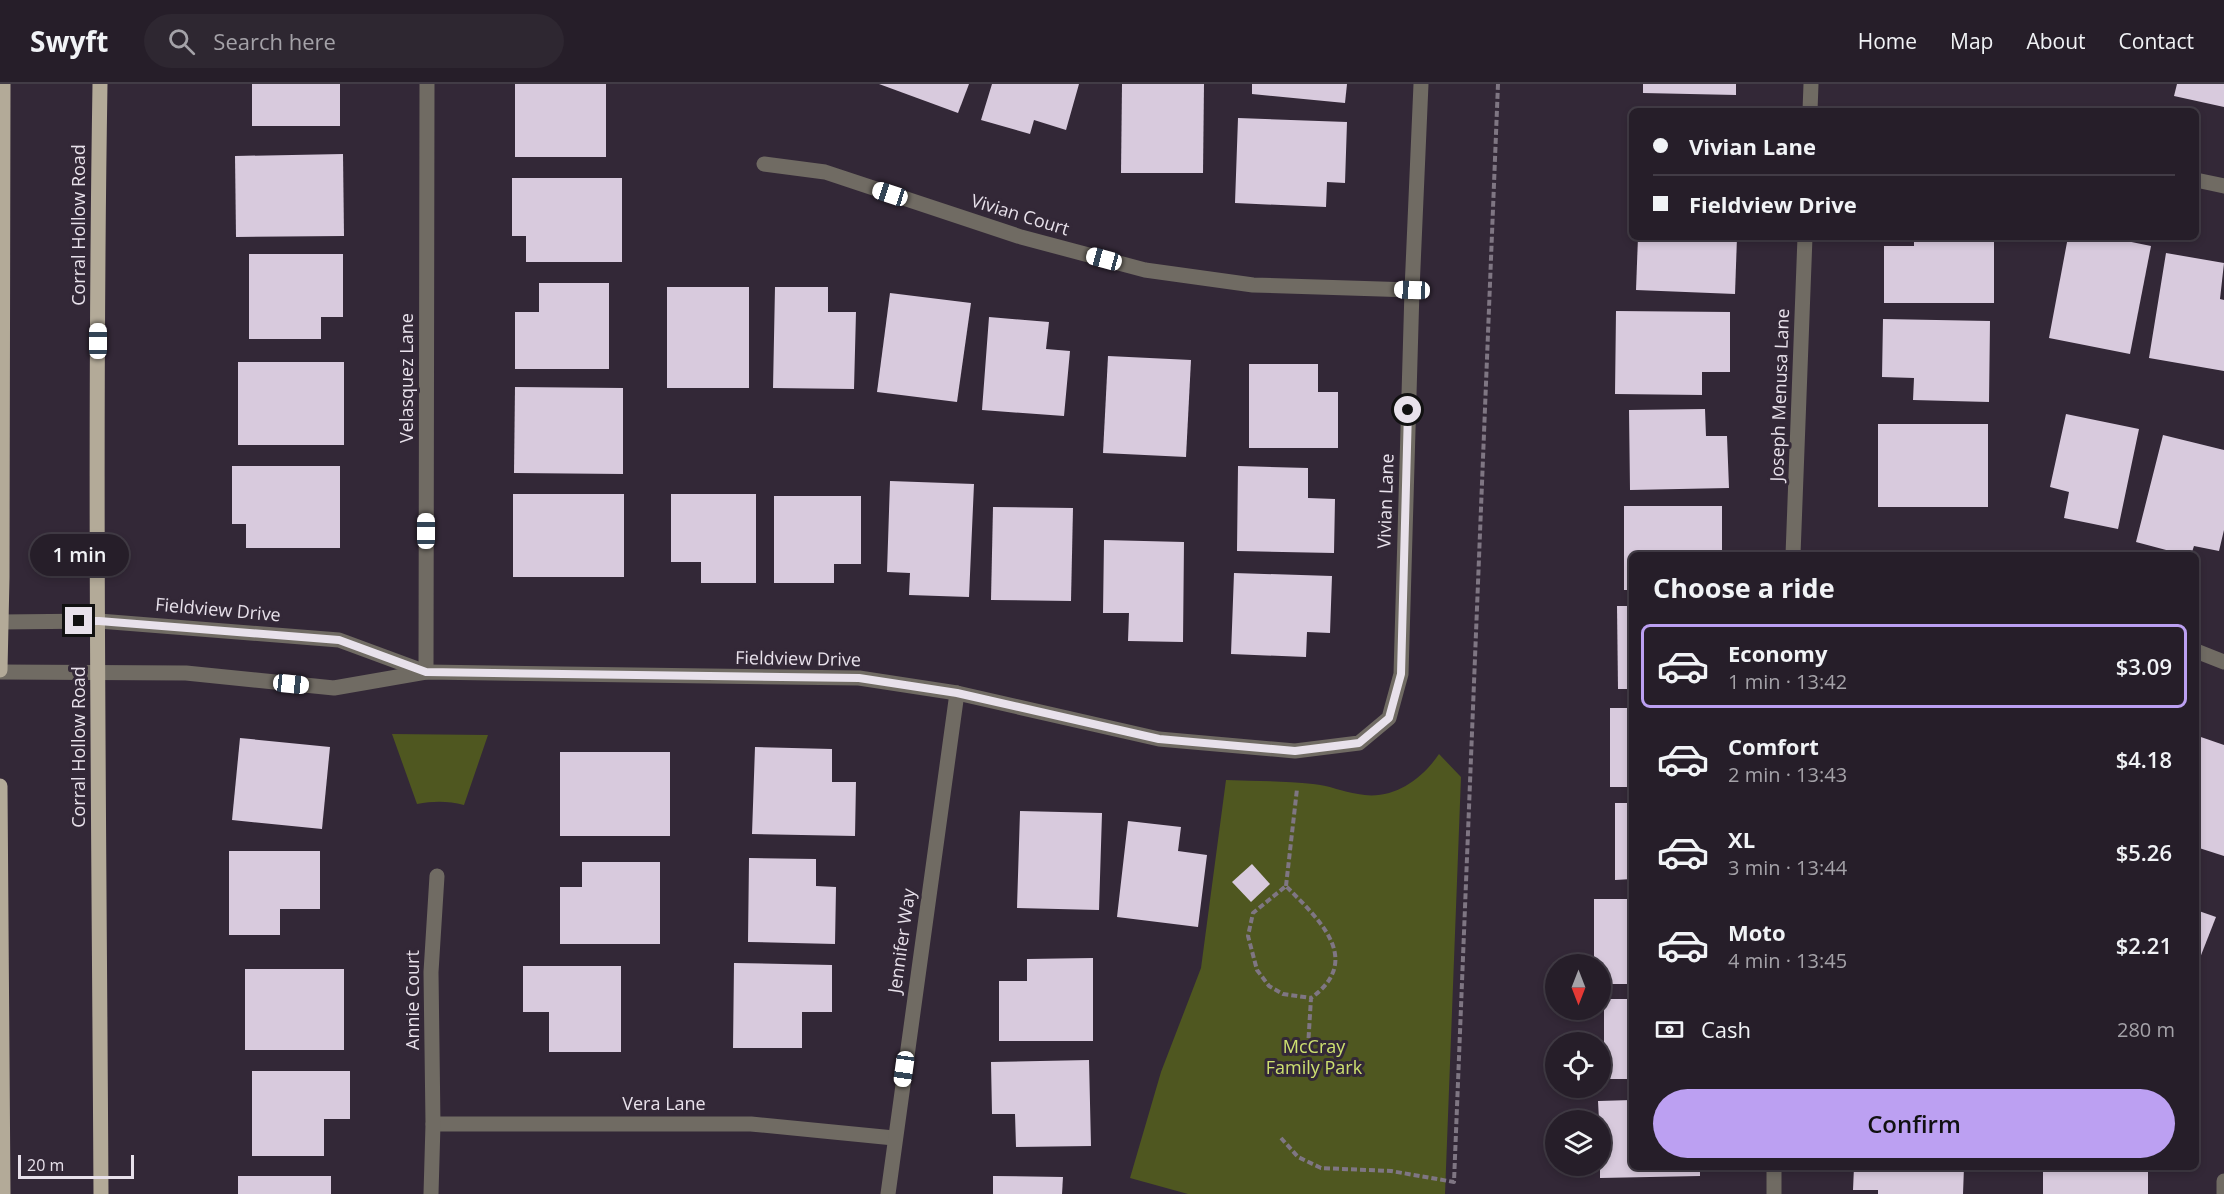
<!DOCTYPE html>
<html lang="en">
<head>
<meta charset="utf-8">
<style>
	body { margin:0; font-family:"Open Sans",sans-serif; background:#2e2731; color:#f1f3f6; height:100vh; display:flex; flex-direction:column; font-size:22px; white-space:nowrap }
	* { box-sizing:border-box; margin:0 }
	p { font-size:20px; color:#a4a2a8 }
	.icon { flex:none; width:33px; height:33px; fill:none; stroke:currentColor; stroke-width:2; stroke-linecap:round; stroke-linejoin:round }
	.map { position:relative; flex:1; overflow:hidden }
	.details { position:absolute; left:1629px; top:468px; width:570px; height:618px; display:flex; flex-direction:column; background:#261e29; border-radius:9px; box-shadow:0 3px 9px #0003,0 0 0 2px #423c46 }
	.details>* { flex:none }
	.guide { position:absolute; left:1629px; top:24px; width:570px; height:132px; border-radius:9px; box-shadow:0 3px 9px #0003,0 0 0 2px #423c46; display:grid; align-content:center; height:132px; padding:0 24px; background:#261e29 }
	.needle { width:39px; rotate:180deg }
	.buttons { position:absolute; left:1545px; top:870px; display:grid; gap:12px }
	.buttons a { display:grid; place-items:center; width:66px; height:66px; border-radius:50%; background:#261e29; box-shadow:0 3px 9px #0003,0 0 0 2px #423c46; font-size:30px }
	.scale { position:absolute; left:18px; bottom:15px; width:116px; box-sizing:border-box; padding-left:6px; border:3px solid #e8e1eb; border-top:0; font-size:16px; line-height:21px; white-space:nowrap; color:#e8e1eb; -webkit-text-stroke:4px #332837; paint-order:stroke }
	.end { position:absolute; width:27px; height:27px; margin:-14px; border:8px solid #e8e1eb; background:#111; box-shadow:0 0 0 3px #111 }
	.from { border-radius:50% }
	.bubble { position:absolute; height:42px; border-radius:21px; background:#261e29; box-shadow:0 3px 9px #0003,0 0 0 2px #423c46; font-size:20px; font-weight:600; line-height:42px; text-align:center }
	.car { position:absolute; width:18px; height:36px; margin:-18px -9px; border-radius:8px; box-shadow:0 0 4px 2px #0007; background:linear-gradient(#fff 24%,#345 0 40%,#fff 0 76%,#345 0 86%,#fff 0) }
	.guide b { display:flex; align-items:center; gap:21px; height:57px; font-size:22px }
	.guide b+b { border-top:2px solid #423c46 }
	.guide i { width:15px; height:15px; background:#f1f3f6 }
	ul { padding:0; list-style:none }
	li { display:flex; align-items:center; gap:18px; height:84px; margin:0 12px 9px; padding:0 12px; border:3px solid transparent; border-radius:9px }
	li div { flex:1 }
	li b { display:block; font-size:22px }
	li em { font-style:normal; font-weight:600 }
	li.current { border-color:#bca0f2 }
	li>.icon { width:54px; height:54px; stroke-width:1.5 }
	h2 { padding:0 24px; font-size:27px; line-height:72px }
	.pay { display:flex; align-items:center; gap:15px; height:66px; padding:0 24px; font-size:22px }
	.pay p { margin-inline-start:auto }
	.primary-button { display:flex; gap:12px; margin-top:auto; padding:12px 24px }
	.primary-button a { flex:1; height:69px; border-radius:36px; background:#bca0f2; color:#111; font-size:24px; font-weight:600; line-height:69px; text-align:center }
	header { display:flex; align-items:center; gap:36px; box-sizing:border-box; height:84px; padding:0 30px; background:#261e29; border-bottom:2px solid #423c46 }
	header strong { font-size:28px }
	nav { display:flex; gap:33px; margin-inline-start:auto; font-size:21px }
	.search { width:420px; height:54px; background:#2e2731; display:flex; align-items:center; gap:15px; box-sizing:border-box; padding:0 21px; border-radius:33px; color:#a4a2a8; font-size:22px }
	.map>svg:first-child { display:block }
	.green { fill:#4f5720 }
	.building { fill:#d8cadd }
	.lines { fill:none; stroke-linecap:round; stroke-linejoin:round }
	.path { stroke:#7f7683; stroke-width:4; stroke-dasharray:6 3; stroke-linecap:butt }
	.minor { stroke:#706b63; stroke-width:15 }
	.major { stroke:#b3aa98; stroke-width:15 }
	.route { stroke:#e8e1eb; stroke-width:8 }
	.labels { text-anchor:middle; stroke-width:6; stroke-linejoin:round; paint-order:stroke }
	.street-label { font-size:18px; fill:#e8e1eb; stroke:#332837 }
	.park-label { font-size:18px; fill:#cee170; stroke:#332837 }
</style>
</head>
<body>
<header>
<strong>Swyft</strong>
<div class="search"><svg class="icon" aria-label="search" viewBox="0 0 24 24"><circle cx="10" cy="10" r="6"/><path d="M15 15l6 6"/></svg>Search here</div>
<nav><a>Home</a><a>Map</a><a>About</a><a>Contact</a></nav>
</header>
<div class="map">
<svg width="2224" height="1110" viewBox="0 0 2224 1110">
	<rect width="100%" height="100%" fill="#332837"/>
	<g class="green">
		<path d="M392,650l96,1 -24,70c-16,-4 -30,-4 -47,-1z"/>
		<path d="M1439,670l22,23 -16,417h-257l-58,-16 31,-106 40,-104 25,-188c29,1 58,1 87,4 15,1 30,8 45,10 33,7 63,-13 81,-40z"/>
	</g>
	<g class="building">
		<rect x="252" y="0" width="88" height="42"/>
		<rect x="515" y="0" width="91" height="73"/>
		<polygon points="879,0 969,0 958,29"/>
		<polygon points="992,0 1079,0 1066,46 1034,36 1030,50 981,36"/>
		<polygon points="1122,0 1204,0 1203,89 1121,89"/>
		<polygon points="1252,0 1347,0 1345,19 1252,10"/>
		<polygon points="1643,0 1736,0 1736,11 1643,9"/>
		<polygon points="2177,0 2224,0 2224,23 2174,12"/>
		<polygon points="1238,34 1347,38 1345,99 1327,98 1326,123 1235,119"/>
		<polygon points="343,70 344,152 236,153 235,72"/>
		<polygon points="512,94 622,94 622,178 526,178 526,152 512,152"/>
		<polygon points="1638,153 1737,153 1735,210 1636,206"/>
		<polygon points="1914,153 1994,153 1994,219 1884,219 1884,162 1914,162"/>
		<polygon points="2068,153 2107,153 2151,162 2130,270 2049,254"/>
		<polygon points="2166,169 2224,179 2220,215 2224,216 2224,287 2149,274"/>
		<polygon points="249,170 343,170 343,233 321,233 321,255 249,255"/>
		<polygon points="539,199 609,199 609,285 515,285 515,228 539,228"/>
		<rect x="667" y="203" width="82" height="101"/>
		<polygon points="775,203 828,203 828,228 856,228 854,305 773,304"/>
		<polygon points="890,209 971,219 957,318 877,308"/>
		<polygon points="1616,227 1730,228 1730,288 1702,288 1702,311 1615,310"/>
		<polygon points="989,233 1049,238 1046,265 1070,267 1064,332 982,326"/>
		<polygon points="1883,235 1990,237 1989,318 1913,316 1914,294 1882,293"/>
		<polygon points="1108,272 1191,276 1186,373 1103,369"/>
		<rect x="238" y="278" width="106" height="83"/>
		<polygon points="1249,280 1318,280 1318,308 1338,308 1338,364 1249,364"/>
		<polygon points="515,303 623,304 623,390 514,389"/>
		<polygon points="1705,325 1706,352 1727,352 1729,404 1630,406 1629,326"/>
		<polygon points="2066,330 2139,345 2118,445 2064,434 2069,408 2050,403"/>
		<rect x="1878" y="340" width="110" height="83"/>
		<polygon points="2163,351 2224,366 2224,446 2219,467 2194,462 2191,471 2185,471 2136,458"/>
		<polygon points="232,382 340,382 340,464 246,464 246,440 232,440"/>
		<polygon points="1238,382 1308,384 1308,414 1335,415 1334,469 1237,467"/>
		<polygon points="890,397 974,400 969,513 909,511 910,489 887,488"/>
		<rect x="513" y="410" width="111" height="83"/>
		<polygon points="671,410 756,410 756,499 701,499 701,478 671,478"/>
		<polygon points="774,412 861,412 861,480 834,480 834,499 774,499"/>
		<polygon points="1624,422 1722,422 1722,471 1632,471 1632,506 1624,506"/>
		<polygon points="993,423 1073,424 1071,517 991,516"/>
		<polygon points="1104,456 1184,458 1183,558 1128,557 1129,529 1103,529"/>
		<polygon points="1234,489 1332,492 1330,549 1307,548 1306,573 1231,570"/>
		<polygon points="1617,522 1632,522 1632,605 1618,605"/>
		<rect x="1610" y="624" width="22" height="79"/>
		<polygon points="2198,652 2224,661 2224,772 2196,763 2196,659"/>
		<polygon points="240,654 330,663 322,745 232,736"/>
		<polygon points="755,663 832,665 832,698 856,698 855,752 752,750"/>
		<rect x="560" y="668" width="110" height="84"/>
		<polygon points="1615,719 1632,719 1632,795 1615,796"/>
		<polygon points="1020,727 1102,729 1099,826 1017,824"/>
		<polygon points="1128,737 1181,743 1178,767 1207,771 1198,843 1117,833"/>
		<polygon points="229,767 320,767 320,825 280,825 280,851 229,851"/>
		<polygon points="749,774 816,775 816,802 836,803 835,860 748,858"/>
		<polygon points="582,778 660,778 660,860 560,860 560,803 582,803"/>
		<polygon points="1252,780 1270,800 1251,818 1232,798"/>
		<polygon points="1594,815 1632,815 1632,900 1600,900 1600,880 1594,880"/>
		<polygon points="2196,826 2216,833 2196,884"/>
		<polygon points="1093,874 1093,957 999,957 999,897 1027,897 1027,875"/>
		<polygon points="734,879 832,881 832,928 802,928 802,964 733,964"/>
		<polygon points="523,882 621,882 621,968 549,968 549,928 523,928"/>
		<rect x="245" y="885" width="99" height="81"/>
		<rect x="1604" y="915" width="28" height="80"/>
		<polygon points="1089,976 1091,1062 1016,1063 1015,1030 992,1030 991,978"/>
		<polygon points="252,987 350,987 350,1035 324,1035 324,1072 252,1072"/>
		<polygon points="1632,1016 1632,1083 1700,1083 1700,1092 1600,1094 1600,1036 1599,1036 1598,1017"/>
		<polygon points="1854,1083 1964,1083 1963,1110 1878,1110 1878,1106 1853,1106"/>
		<rect x="2043" y="1083" width="105" height="27"/>
		<rect x="238" y="1092" width="93" height="18"/>
		<polygon points="993,1092 1063,1093 1062,1110 993,1110"/>
	</g>
	<g class="lines">
		<g class="path">
			<polyline points="1286,802 1297,705"/>
			<path d="M1308,963l3,-49 -28,-4 -14,-8 -12,-16 -9,-34 5,-23 33,-27c31,32 79,73 25,112"/>
			<polyline points="1281,1054 1298,1073 1321,1084 1391,1087 1454,1098 1498,0"/>
		</g>
		<g class="minor">
			<polyline points="1810,27 1811,0"/>
			<polyline points="764,80 825,88 1021,153 1145,186 1253,201 1412,206"/>
			<polyline points="2196,96 2224,102"/>
			<polyline points="1793,471 1805,153"/>
			<polyline points="0,538 99,537 339,556 423,587"/>
			<polyline points="2196,567 2224,578"/>
			<polyline points="0,588 186,589 334,604 426,588 859,594 957,609 1159,655 1295,667 1359,659 1389,634 1401,590 1412,206 1421,0"/>
			<polyline points="426,588 427,0"/>
			<polyline points="433,1040 751,1040 894,1054"/>
			<polyline points="1774,1083 1774,1110"/>
			<polyline points="431,1110 433,1040 431,888 437,792"/>
			<polyline points="888,1110 957,609"/>
			<polyline points="2224,1110 2224,1097"/>
		</g>
		<g class="major">
			<path d="M100,0c-6,370 -1,740 1,1110"/>
			<polyline points="0,586 2,493 3,0"/>
			<polyline points="0,702 3,1110"/>
		</g>
	</g>
	<g class="lines">
		<polyline class="route" points="79,537 99,537 339,556 426,588 859,594 957,609 1159,655 1295,667 1359,659 1389,634 1401,590 1408,326"/>
	</g>
	<g class="labels">
		<g class="street-label">
			<text transform="translate(1020 131) rotate(17)" y="6">Vivian Court</text>
			<text transform="translate(79 141) rotate(-90)" y="6">Corral Hollow Road</text>
			<text transform="translate(407 294) rotate(-90)" y="6">Velasquez Lane</text>
			<text transform="translate(1780 311) rotate(-88)" y="6">Joseph Menusa Lane</text>
			<text transform="translate(1386 417) rotate(-88)" y="6">Vivian Lane</text>
			<text transform="translate(218 526) rotate(5)" y="6">Fieldview Drive</text>
			<text transform="translate(798 575) rotate(1)" y="6">Fieldview Drive</text>
			<text transform="translate(79 663) rotate(-90)" y="6">Corral Hollow Road</text>
			<text transform="translate(902 857) rotate(-82)" y="6">Jennifer Way</text>
			<text transform="translate(413 916) rotate(-90)" y="6">Annie Court</text>
			<text x="664" y="1026">Vera Lane</text>
		</g>
		<g class="park-label">
			<text x="1314" y="969">McCray<tspan x="1314" dy="21">Family Park</tspan></text>
		</g>
	</g>
</svg>
<div class="buttons">
<a><svg class="needle" viewBox="-14 -14 28 28"><path d="M0-13l5 13h-10z" fill="#e53935"/><path d="M0 13l5-13h-10z" fill="#a4a2a8"/></svg></a>
<a><svg class="icon" aria-label="locate" viewBox="0 0 24 24"><circle cx="12" cy="12" r="6"/><path d="M12 2v4M12 18v4M2 12h4M18 12h4"/></svg></a>
<a><svg class="icon" aria-label="layers" viewBox="0 0 24 24"><path d="M12 4l9 5-9 5-9-5zM3 14l9 5 9-5"/></svg></a>
</div>
<div class="scale">20 m</div>
<i class="end from" style="left:1408px;top:326px"></i>
<i class="end" style="left:79px;top:537px"></i>
<div class="bubble" style="left:30px;top:450px;width:99px">1 min</div>
<i class="car" style="left:890px;top:110px;rotate:288deg"></i>
<i class="car" style="left:1104px;top:175px;rotate:285deg"></i>
<i class="car" style="left:1412px;top:206px;rotate:272deg"></i>
<i class="car" style="left:98px;top:257px;rotate:0deg"></i>
<i class="car" style="left:426px;top:447px;rotate:0deg"></i>
<i class="car" style="left:291px;top:600px;rotate:96deg"></i>
<i class="car" style="left:904px;top:985px;rotate:188deg"></i>
<div class="guide">
<b><i class="from"></i>Vivian Lane</b>
<b><i></i>Fieldview Drive</b>
</div>
<section class="details">
<h2>Choose a ride</h2>
<ul>
<li class="current"><svg class="icon" aria-label="car" viewBox="0 0 24 24"><path d="M5 17H2v-5l4-1 3-4h7l3 4 3 1v5h-3M9 17h6M6 11h13"/><circle cx="7" cy="17" r="2"/><circle cx="17" cy="17" r="2"/></svg><div><b>Economy</b><p>1 min · 13:42</p></div><em>$3.09</em></li>
<li><svg class="icon" aria-label="car" viewBox="0 0 24 24"><path d="M5 17H2v-5l4-1 3-4h7l3 4 3 1v5h-3M9 17h6M6 11h13"/><circle cx="7" cy="17" r="2"/><circle cx="17" cy="17" r="2"/></svg><div><b>Comfort</b><p>2 min · 13:43</p></div><em>$4.18</em></li>
<li><svg class="icon" aria-label="car" viewBox="0 0 24 24"><path d="M5 17H2v-5l4-1 3-4h7l3 4 3 1v5h-3M9 17h6M6 11h13"/><circle cx="7" cy="17" r="2"/><circle cx="17" cy="17" r="2"/></svg><div><b>XL</b><p>3 min · 13:44</p></div><em>$5.26</em></li>
<li><svg class="icon" aria-label="car" viewBox="0 0 24 24"><path d="M5 17H2v-5l4-1 3-4h7l3 4 3 1v5h-3M9 17h6M6 11h13"/><circle cx="7" cy="17" r="2"/><circle cx="17" cy="17" r="2"/></svg><div><b>Moto</b><p>4 min · 13:45</p></div><em>$2.21</em></li>
</ul>
<div class="pay"><svg class="icon" aria-label="cash" viewBox="0 0 24 24"><path d="M3 7h18v10H3z"/><circle cx="12" cy="12" r="2"/></svg>Cash<p>280 m</p></div>
<div class="primary-button"><a>Confirm</a></div>
</section>
</div>
</body>
</html>
